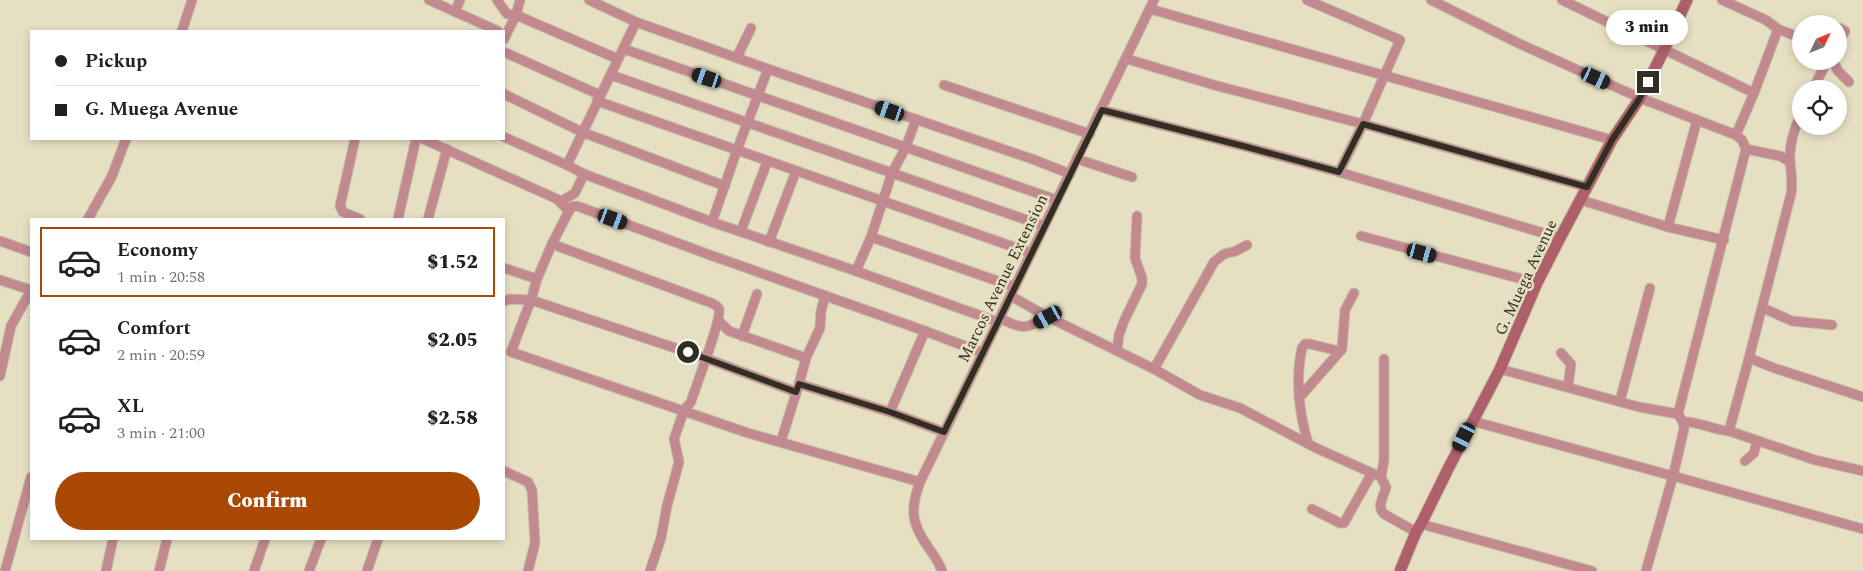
<!DOCTYPE html>
<html lang="en">
<head>
<meta charset="utf-8">
<style>
	body { margin:0; font-family:Spectral,serif; background:#f6f6f6; color:#202124; height:100vh; display:flex; flex-direction:column; font-size:19px; white-space:nowrap }
	* { box-sizing:border-box; margin:0 }
	p { font-size:16px; color:#757577 }
	.icon { flex:none; width:28px; height:28px; fill:none; stroke:currentColor; stroke-width:2; stroke-linecap:round; stroke-linejoin:round }
	.map { position:relative; flex:1; overflow:hidden }
	.details { position:absolute; left:30px; top:218px; width:475px; height:322px; display:flex; flex-direction:column; background:#fff; border-radius:0px; box-shadow:0 2px 8px #0003 }
	.details>* { flex:none }
	.banner { position:absolute; left:30px; top:30px; width:475px; height:110px; border-radius:0px; box-shadow:0 2px 8px #0003; display:grid; align-content:center; height:110px; padding:0 25px; background:#fff }
	.needle { width:32px; rotate:47deg }
	.tools { position:absolute; left:1792px; top:15px; display:grid; gap:10px }
	.tools a { display:grid; place-items:center; width:55px; height:55px; border-radius:50%; background:#fff; box-shadow:0 2px 8px #0003; font-size:25px }
	.end { position:absolute; width:22px; height:22px; margin:-11px; border:6px solid #312e23; background:#fff; box-shadow:0 0 0 2px #fff }
	.from { border-radius:50% }
	.bubble { position:absolute; height:35px; border-radius:18px; background:#fff; box-shadow:0 2px 8px #0003; font-size:16px; font-weight:800; line-height:35px; text-align:center }
	.car { position:absolute; width:15px; height:30px; margin:-15px -8px; border-radius:6px; box-shadow:0 0 4px 1px #0007; background:linear-gradient(#222 24%,#8ab4d8 0 40%,#222 0 76%,#8ab4d8 0 86%,#222 0) }
	.banner b { display:flex; align-items:center; gap:18px; height:48px; font-size:19px }
	.banner b+b { border-top:1px solid #e0e0e0 }
	.banner i { width:12px; height:12px; background:#202124 }
	ul { padding:9px 0 0; list-style:none }
	li { display:flex; align-items:center; gap:15px; height:70px; margin:0 10px 8px; padding:0 15px; border:2px solid transparent; border-radius:0px }
	li div { flex:1 }
	li b { display:block; font-size:19px }
	li em { font-style:normal; font-weight:800 }
	li.current { border-color:#aa4903 }
	li>.icon { width:45px; height:45px; stroke-width:1.5 }
	.cta { display:flex; gap:10px; margin-top:auto; padding:10px 25px }
	.cta a { flex:1; height:58px; border-radius:30px; background:#aa4903; color:#fff; font-size:20px; font-weight:800; line-height:58px; text-align:center }
	.map>svg:first-child { display:block }
	.lines { fill:none; stroke-linecap:round; stroke-linejoin:round }
	.street-casing { stroke:#c3bca2; stroke-width:11 }
	.secondary-casing { stroke:#c3bca2; stroke-width:13 }
	.street { stroke:#c28990; stroke-width:9 }
	.secondary { stroke:#af5e6b; stroke-width:11 }
	.route { stroke:#312e23; stroke-width:6 }
	.labels { text-anchor:middle; stroke-width:5; stroke-linejoin:round; paint-order:stroke }
	.street-label { font-size:16px; fill:#312e23; stroke:#e7dfc2 }
</style>
</head>
<body>
<div class="map">
<svg width="1863" height="571" viewBox="0 0 1863 571">
	<rect width="100%" height="100%" fill="#e7dfc2"/>
	<g class="lines">
		<defs>
			<g id="street">
				<polyline points="429,0 498,31"/>
				<polyline points="497,0 507,14 516,15 618,59"/>
				<polyline points="589,0 636,22 768,69 1035,160 1070,174"/>
				<polyline points="1307,0 1400,40 1363,124 1339,172"/>
				<polyline points="1431,0 1518,43 1640,98 1736,135"/>
				<polyline points="1562,0 1754,93"/>
				<polyline points="1150,9 1612,140"/>
				<polyline points="455,12 460,0"/>
				<polyline points="1839,28 1845,31 1839,43"/>
				<polyline points="1778,29 1801,38"/>
				<polyline points="182,31 192,0"/>
				<polyline points="504,39 516,15 520,0"/>
				<polyline points="624,49 1057,200"/>
				<polyline points="504,52 600,95"/>
				<polyline points="737,57 751,28"/>
				<polyline points="1127,59 1214,85 1363,124 1587,187"/>
				<polyline points="1833,61 1838,71 1849,82"/>
				<polyline points="611,75 1044,226"/>
				<polyline points="944,85 1090,134"/>
				<polyline points="1813,89 1827,61"/>
				<polyline points="504,94 582,132 725,186"/>
				<polyline points="597,101 1031,253"/>
				<polyline points="1102,110 1247,147 1339,172 1560,238"/>
				<path d="M1801,114c-7,15 -12,30 -11,47 1,12 3,21 1,33l-42,164 25,10 89,29"/>
				<polyline points="504,137 567,165 584,174 712,222 856,271 998,322"/>
				<polyline points="355,139 340,206 343,212 360,219"/>
				<polyline points="423,139 557,199 569,211"/>
				<polyline points="1746,149 1780,156 1790,162"/>
				<polyline points="1077,159 1132,177"/>
				<polyline points="567,165 636,22"/>
				<polyline points="1581,200 1668,227 1724,240"/>
				<polyline points="560,202 575,193 584,174"/>
				<polyline points="88,219 112,176 126,139"/>
				<polyline points="398,219 416,139"/>
				<polyline points="428,219 447,149"/>
				<polyline points="712,222 737,150 768,69"/>
				<polyline points="1668,227 1697,120"/>
				<polyline points="741,231 767,162"/>
				<polyline points="1361,236 1537,283"/>
				<polyline points="871,237 1015,287"/>
				<polyline points="0,241 31,252"/>
				<polyline points="769,242 796,171"/>
				<path d="M552,244l154,57c4,1 11,4 13,8 3,10 -24,79 -28,93l-7,8 -10,29 5,23 -12,44 -6,32 -11,33"/>
				<polyline points="504,268 537,279"/>
				<polyline points="856,271 871,237 892,173 906,147 916,119"/>
				<polyline points="0,280 31,290"/>
				<polyline points="1011,296 1048,317 1154,369 1200,395 1240,408 1316,448 1372,473"/>
				<polyline points="504,301 510,299 531,300 705,358 796,392"/>
				<polyline points="1763,308 1792,321 1832,325"/>
				<path d="M1000,318c22,12 27,11 48,-1"/>
				<polyline points="719,321 729,331 806,358 799,384"/>
				<polyline points="742,336 757,294"/>
				<polyline points="1117,350 1119,335 1124,321 1142,284 1142,278 1135,258 1137,216"/>
				<polyline points="1561,353 1571,364 1568,386"/>
				<polyline points="806,358 820,328 821,311 825,296"/>
				<polyline points="1154,369 1214,262 1224,254 1236,251 1247,245"/>
				<polyline points="0,376 11,326 31,290"/>
				<polyline points="1299,398 1342,349 1345,310 1354,293"/>
				<polyline points="1620,401 1650,288"/>
				<polyline points="890,412 925,331"/>
				<polyline points="1678,414 1746,149 1742,140 1736,135 1754,93 1778,29 1766,20 1722,0"/>
				<polyline points="1472,421 1673,476 1684,429 1683,422 1678,414 1639,407 1500,369"/>
				<path d="M1683,422c16,-1 30,8 46,9l20,-73"/>
				<polyline points="1729,431 1815,460 1863,471"/>
				<polyline points="781,441 799,384 890,412 944,432"/>
				<path d="M1308,443c-9,-31 -13,-63 -6,-95l3,-4h5l29,7"/>
				<polyline points="1745,461 1754,453 1757,441"/>
				<polyline points="504,471 528,482 532,490 535,543 528,571"/>
				<polyline points="1381,477 1384,460 1384,359"/>
				<polyline points="920,482 748,433 511,352 531,300 537,279 552,244 571,207 577,206 710,255 925,331 983,353"/>
				<path d="M1312,509l28,14h4l28,-50 9,4 5,10c-2,10 -10,19 -2,27l32,18"/>
				<polyline points="1421,524 1592,571"/>
				<polyline points="5,571 31,477"/>
				<polyline points="106,571 113,539"/>
				<polyline points="159,571 167,539"/>
				<polyline points="254,571 265,539"/>
				<polyline points="309,571 321,539"/>
				<polyline points="367,571 378,539"/>
				<path d="M942,571c-3,-9 -9,-17 -14,-24 -17,-24 -18,-38 -8,-65l234,-482"/>
				<polyline points="1646,571 1673,476 1863,529"/>
			</g>
			<polyline id="secondary" points="1400,571 1416,532 1421,524 1448,469 1500,369 1537,283 1560,238 1612,140 1640,98 1664,50 1687,0"/>
		</defs>
		<use href="#street" class="street-casing"/>
		<use href="#secondary" class="secondary-casing"/>
		<use href="#street" class="street"/>
		<use href="#secondary" class="secondary"/>
	</g>
	<g class="lines">
		<polyline class="route" points="688,352 796,392 799,384 890,412 944,432 1102,110 1247,147 1339,172 1363,124 1587,187 1612,140 1640,98 1648,82"/>
	</g>
	<g class="labels">
		<g class="street-label">
			<text transform="translate(1525 277) rotate(-65)" y="6">G. Muega Avenue</text>
			<text transform="translate(1002 278) rotate(-64)" y="6">Marcos Avenue Extension</text>
		</g>
	</g>
</svg>
<div class="tools">
<a><svg class="needle" viewBox="-14 -14 28 28"><path d="M0-13l5 13h-10z" fill="#e53935"/><path d="M0 13l5-13h-10z" fill="#757577"/></svg></a>
<a><svg class="icon" aria-label="locate" viewBox="0 0 24 24"><circle cx="12" cy="12" r="6"/><path d="M12 2v4M12 18v4M2 12h4M18 12h4"/></svg></a>
</div>
<i class="end from" style="left:688px;top:352px"></i>
<i class="end" style="left:1648px;top:82px"></i>
<div class="bubble" style="left:1606px;top:10px;width:82px">3 min</div>
<i class="car" style="left:707px;top:78px;rotate:289deg"></i>
<i class="car" style="left:1596px;top:78px;rotate:115deg"></i>
<i class="car" style="left:890px;top:111px;rotate:289deg"></i>
<i class="car" style="left:613px;top:219px;rotate:110deg"></i>
<i class="car" style="left:1422px;top:253px;rotate:105deg"></i>
<i class="car" style="left:1048px;top:317px;rotate:241deg"></i>
<i class="car" style="left:1464px;top:437px;rotate:207deg"></i>
<div class="banner">
<b><i class="from"></i>Pickup</b>
<b><i></i>G. Muega Avenue</b>
</div>
<section class="details">
<ul>
<li class="current"><svg class="icon" aria-label="car" viewBox="0 0 24 24"><path d="M5 17H2v-5l4-1 3-4h7l3 4 3 1v5h-3M9 17h6M6 11h13"/><circle cx="7" cy="17" r="2"/><circle cx="17" cy="17" r="2"/></svg><div><b>Economy</b><p>1 min · 20:58</p></div><em>$1.52</em></li>
<li><svg class="icon" aria-label="car" viewBox="0 0 24 24"><path d="M5 17H2v-5l4-1 3-4h7l3 4 3 1v5h-3M9 17h6M6 11h13"/><circle cx="7" cy="17" r="2"/><circle cx="17" cy="17" r="2"/></svg><div><b>Comfort</b><p>2 min · 20:59</p></div><em>$2.05</em></li>
<li><svg class="icon" aria-label="car" viewBox="0 0 24 24"><path d="M5 17H2v-5l4-1 3-4h7l3 4 3 1v5h-3M9 17h6M6 11h13"/><circle cx="7" cy="17" r="2"/><circle cx="17" cy="17" r="2"/></svg><div><b>XL</b><p>3 min · 21:00</p></div><em>$2.58</em></li>
</ul>
<div class="cta"><a>Confirm</a></div>
</section>
</div>
</body>
</html>
